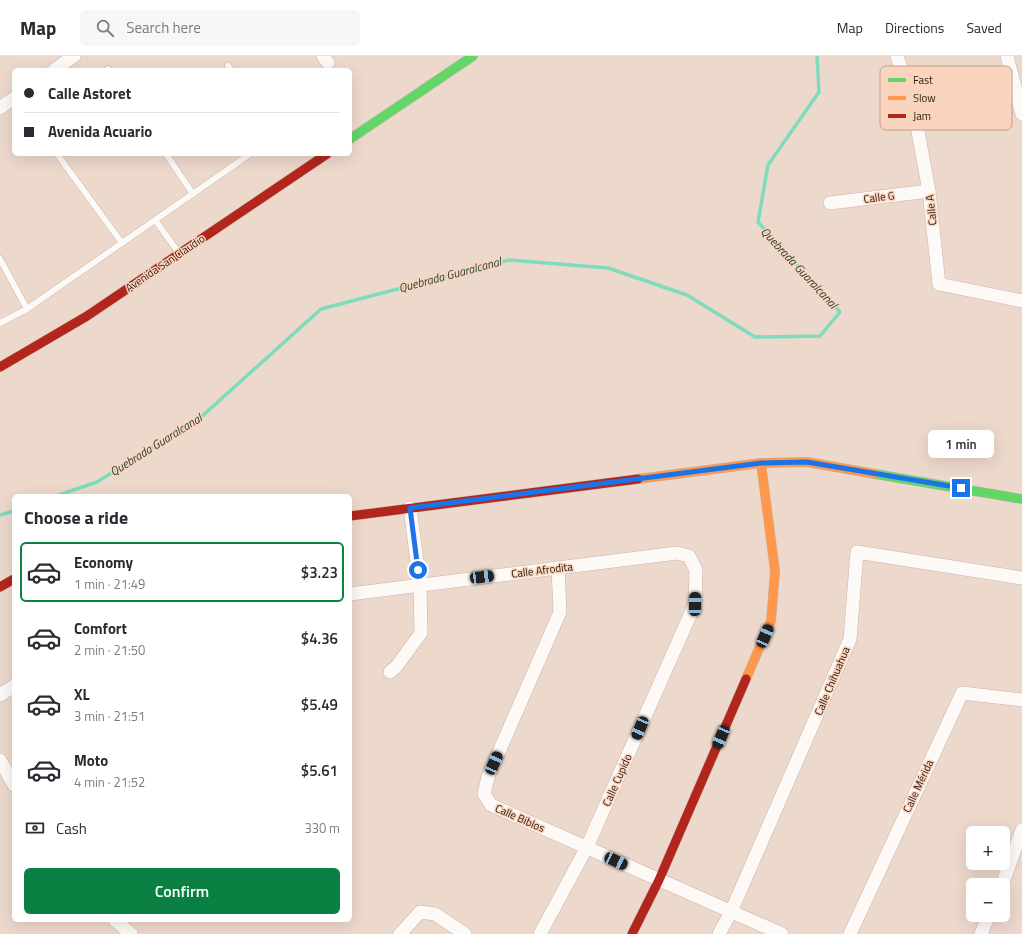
<!DOCTYPE html>
<html lang="en">
<head>
<meta charset="utf-8">
<style>
	body { margin:0; font-family:"Titillium Web",sans-serif; background:#f7f7f7; color:#2b2b33; height:100vh; display:flex; flex-direction:column; font-size:15px; white-space:nowrap }
	* { box-sizing:border-box; margin:0 }
	p { font-size:13px; color:#7c7c81 }
	.icon { flex:none; width:22px; height:22px; fill:none; stroke:currentColor; stroke-width:2; stroke-linecap:round; stroke-linejoin:round }
	.map { position:relative; flex:1; overflow:hidden }
	.panel { position:absolute; left:12px; top:438px; width:340px; height:428px; display:flex; flex-direction:column; background:#fff; border-radius:6px; box-shadow:0 4px 16px #0002 }
	.panel>* { flex:none }
	.top-card { position:absolute; left:12px; top:12px; width:340px; height:88px; border-radius:6px; box-shadow:0 4px 16px #0002; display:grid; align-content:center; height:88px; padding:0 12px; background:#fff }
	.tools { position:absolute; left:966px; top:770px; display:grid; gap:8px }
	.tools a { display:grid; place-items:center; width:44px; height:44px; border-radius:6px; background:#fff; box-shadow:0 4px 16px #0002; font-size:20px }
	.end { position:absolute; width:18px; height:18px; margin:-9px; border:5px solid #1a73e8; background:#fff; box-shadow:0 0 0 2px #fff }
	.from { border-radius:50% }
	.bubble { position:absolute; height:28px; border-radius:6px; background:#fff; box-shadow:0 4px 16px #0002; font-size:13px; font-weight:600; line-height:28px; text-align:center }
	.car { position:absolute; width:12px; height:24px; margin:-12px -6px; border-radius:5px; box-shadow:0 0 3px 1px #0007; background:linear-gradient(#222 24%,#8ab4d8 0 40%,#222 0 76%,#8ab4d8 0 86%,#222 0) }
	.top-card b { display:flex; align-items:center; gap:14px; height:38px; font-size:15px }
	.top-card b+b { border-top:1px solid #e1e1e2 }
	.top-card i { width:10px; height:10px; background:#2b2b33 }
	ul { padding:0; list-style:none }
	li { display:flex; align-items:center; gap:12px; height:60px; margin:0 8px 6px; padding:0 4px; border:2px solid transparent; border-radius:6px }
	li div { flex:1 }
	li b { display:block; font-size:15px }
	li em { font-style:normal; font-weight:600 }
	li.active { border-color:#0b8043 }
	li>.icon { width:36px; height:36px; stroke-width:1.5 }
	h2 { padding:0 12px; font-size:18px; line-height:48px }
	.pay { display:flex; align-items:center; gap:10px; height:44px; padding:0 12px; font-size:15px }
	.pay p { margin-inline-start:auto }
	.cta { display:flex; gap:8px; margin-top:auto; padding:8px 12px }
	.cta a { flex:1; height:46px; border-radius:6px; background:#0b8043; color:#fff; font-size:16px; font-weight:600; line-height:46px; text-align:center }
	header { display:flex; align-items:center; gap:24px; box-sizing:border-box; height:56px; padding:0 20px; background:#fff; border-bottom:1px solid #e1e1e2 }
	header strong { font-size:19px }
	nav { display:flex; gap:22px; margin-inline-start:auto; font-size:14px }
	.search { width:280px; height:36px; background:#f7f7f7; display:flex; align-items:center; gap:10px; box-sizing:border-box; padding:0 14px; border-radius:6px; color:#7c7c81; font-size:15px }
	.map>svg:first-child { display:block }
	.lines { fill:none; stroke-linecap:round; stroke-linejoin:round }
	.stream { stroke:#7edcbd; stroke-width:3.5 }
	.lane-casing { stroke:#c7b5aa; stroke-width:7 }
	.street-casing { stroke:#c7b5aa; stroke-width:14 }
	.fast-casing { stroke:#c7b5aa; stroke-width:10 }
	.slow-casing { stroke:#c7b5aa; stroke-width:10 }
	.jam-casing { stroke:#c7b5aa; stroke-width:10 }
	.lane { stroke:#fcf9f7; stroke-width:6 }
	.street { stroke:#fcf9f7; stroke-width:13 }
	.fast { stroke:#63d668; stroke-width:9 }
	.slow { stroke:#ff974d; stroke-width:9 }
	.jam { stroke:#b3261e; stroke-width:9 }
	.route { stroke:#1a73e8; stroke-width:5 }
	.labels { text-anchor:middle; stroke-width:3; stroke-linejoin:round; paint-order:stroke }
	.street-label { font-size:11px; fill:#312015; stroke:#fad4be }
	.water-label { font-size:12px; font-style:italic; fill:#26443a; stroke:#fad4be }
	.key { fill:#fad4be; stroke:#be9e8b; stroke-width:1 }
	.key-label { font-size:11px; fill:#312015 }
</style>
</head>
<body>
<header>
<strong>Map</strong>
<div class="search"><svg class="icon" aria-label="search" viewBox="0 0 24 24"><circle cx="10" cy="10" r="6"/><path d="M15 15l6 6"/></svg>Search here</div>
<nav><a>Map</a><a>Directions</a><a>Saved</a></nav>
</header>
<div class="map">
<svg width="1022" height="878" viewBox="0 0 1022 878">
	<rect width="100%" height="100%" fill="#edd8cc"/>
	<g class="lines">
		<g class="stream">
			<polyline points="56,440 97,426 200,362 321,253 509,204 608,212 687,239 755,281 820,280 840,256 758,166 768,109 819,36 817,0"/>
			<polyline points="0,459 14,455"/>
		</g>
		<defs>
			<g id="lane">
				<polyline points="228,10 231,14"/>
				<polyline points="108,13 109,14"/>
				<polyline points="57,98 122,187"/>
				<polyline points="166,98 193,138"/>
				<polyline points="155,164 179,197"/>
				<polyline points="0,203 27,253 0,267"/>
				<polyline points="27,253 250,98"/>
			</g>
			<g id="street">
				<polyline points="323,0 328,7"/>
				<polyline points="897,0 912,43 929,135 939,228 1022,245"/>
				<polyline points="1007,0 1022,58"/>
				<polyline points="54,14 74,0"/>
				<polyline points="0,52 14,42"/>
				<polyline points="830,147 929,135"/>
				<polyline points="558,512 560,556 488,721 484,738 491,749 782,878"/>
				<polyline points="350,538 677,497 689,500 696,514 695,548 587,791 540,878"/>
				<polyline points="390,616 396,611 421,577 420,529 410,452"/>
				<polyline points="0,639 14,630"/>
				<polyline points="0,704 14,729"/>
				<polyline points="1002,829 1022,774"/>
				<polyline points="115,864 131,878"/>
				<polyline points="400,878 420,856 435,858 465,878"/>
				<polyline points="719,878 731,856 850,583 857,496 1022,522"/>
				<polyline points="850,878 962,637 1022,644"/>
				<polyline points="981,878 989,859"/>
			</g>
			<g id="fast">
				<polyline points="350,83 473,0"/>
				<polyline points="875,418 1022,443"/>
			</g>
			<g id="slow">
				<polyline points="638,423 761,407 807,406 875,418"/>
				<polyline points="746,623 771,565 775,515 761,407"/>
			</g>
			<g id="jam">
				<polyline points="0,311 87,260 327,98"/>
				<polyline points="350,460 638,423"/>
				<polyline points="0,531 14,523"/>
				<polyline points="632,878 659,824 746,623"/>
			</g>
		</defs>
		<use href="#lane" class="lane-casing"/>
		<use href="#street" class="street-casing"/>
		<use href="#fast" class="fast-casing"/>
		<use href="#slow" class="slow-casing"/>
		<use href="#jam" class="jam-casing"/>
		<use href="#lane" class="lane"/>
		<use href="#street" class="street"/>
		<use href="#fast" class="fast"/>
		<use href="#slow" class="slow"/>
		<use href="#jam" class="jam"/>
	</g>
	<g class="lines">
		<polyline class="route" points="418,514 410,452 761,407 807,406 961,432"/>
	</g>
	<g class="labels">
		<g class="street-label">
			<text transform="translate(879 141) rotate(-7)" y="4">Calle G</text>
			<text transform="translate(931 154) rotate(-96)" y="4">Calle A</text>
			<text transform="translate(165 207) rotate(-34)" y="4">Avenida San Claudio</text>
			<text transform="translate(542 514) rotate(-7)" y="4">Calle Afrodita</text>
			<text transform="translate(832 625) rotate(-67)" y="4">Calle Chihuahua</text>
			<text transform="translate(617 724) rotate(-66)" y="4">Calle Cupido</text>
			<text transform="translate(918 730) rotate(-65)" y="4">Calle Mérida</text>
			<text transform="translate(520 762) rotate(24)" y="4">Calle Biblos</text>
		</g>
		<g class="water-label">
			<text transform="translate(799 212) rotate(47)" y="4">Quebrada Guaralcanal</text>
			<text transform="translate(450 219) rotate(-15)" y="4">Quebrada Guaralcanal</text>
			<text transform="translate(156 389) rotate(-32)" y="4">Quebrada Guaralcanal</text>
		</g>
	</g>
	<rect x="880" y="10" width="132" height="64" rx="6" class="key"/>
	<rect x="888" y="22" width="18" height="4" fill="#63d668"/>
	<rect x="888" y="40" width="18" height="4" fill="#ff974d"/>
	<rect x="888" y="58" width="18" height="4" fill="#b3261e"/>
	<g class="key-label">
		<text x="913" y="28">Fast</text>
		<text x="913" y="46">Slow</text>
		<text x="913" y="64">Jam</text>
	</g>
</svg>
<div class="tools">
<a>+</a>
<a>−</a>
</div>
<i class="end from" style="left:418px;top:514px"></i>
<i class="end" style="left:961px;top:432px"></i>
<div class="bubble" style="left:928px;top:374px;width:66px">1 min</div>
<i class="car" style="left:482px;top:521px;rotate:83deg"></i>
<i class="car" style="left:695px;top:548px;rotate:1deg"></i>
<i class="car" style="left:765px;top:580px;rotate:23deg"></i>
<i class="car" style="left:640px;top:672px;rotate:203deg"></i>
<i class="car" style="left:721px;top:681px;rotate:203deg"></i>
<i class="car" style="left:494px;top:707px;rotate:24deg"></i>
<i class="car" style="left:616px;top:805px;rotate:115deg"></i>
<div class="top-card">
<b><i class="from"></i>Calle Astoret</b>
<b><i></i>Avenida Acuario</b>
</div>
<section class="panel">
<h2>Choose a ride</h2>
<ul>
<li class="active"><svg class="icon" aria-label="car" viewBox="0 0 24 24"><path d="M5 17H2v-5l4-1 3-4h7l3 4 3 1v5h-3M9 17h6M6 11h13"/><circle cx="7" cy="17" r="2"/><circle cx="17" cy="17" r="2"/></svg><div><b>Economy</b><p>1 min · 21:49</p></div><em>$3.23</em></li>
<li><svg class="icon" aria-label="car" viewBox="0 0 24 24"><path d="M5 17H2v-5l4-1 3-4h7l3 4 3 1v5h-3M9 17h6M6 11h13"/><circle cx="7" cy="17" r="2"/><circle cx="17" cy="17" r="2"/></svg><div><b>Comfort</b><p>2 min · 21:50</p></div><em>$4.36</em></li>
<li><svg class="icon" aria-label="car" viewBox="0 0 24 24"><path d="M5 17H2v-5l4-1 3-4h7l3 4 3 1v5h-3M9 17h6M6 11h13"/><circle cx="7" cy="17" r="2"/><circle cx="17" cy="17" r="2"/></svg><div><b>XL</b><p>3 min · 21:51</p></div><em>$5.49</em></li>
<li><svg class="icon" aria-label="car" viewBox="0 0 24 24"><path d="M5 17H2v-5l4-1 3-4h7l3 4 3 1v5h-3M9 17h6M6 11h13"/><circle cx="7" cy="17" r="2"/><circle cx="17" cy="17" r="2"/></svg><div><b>Moto</b><p>4 min · 21:52</p></div><em>$5.61</em></li>
</ul>
<div class="pay"><svg class="icon" aria-label="cash" viewBox="0 0 24 24"><path d="M3 7h18v10H3z"/><circle cx="12" cy="12" r="2"/></svg>Cash<p>330 m</p></div>
<div class="cta"><a>Confirm</a></div>
</section>
</div>
</body>
</html>
